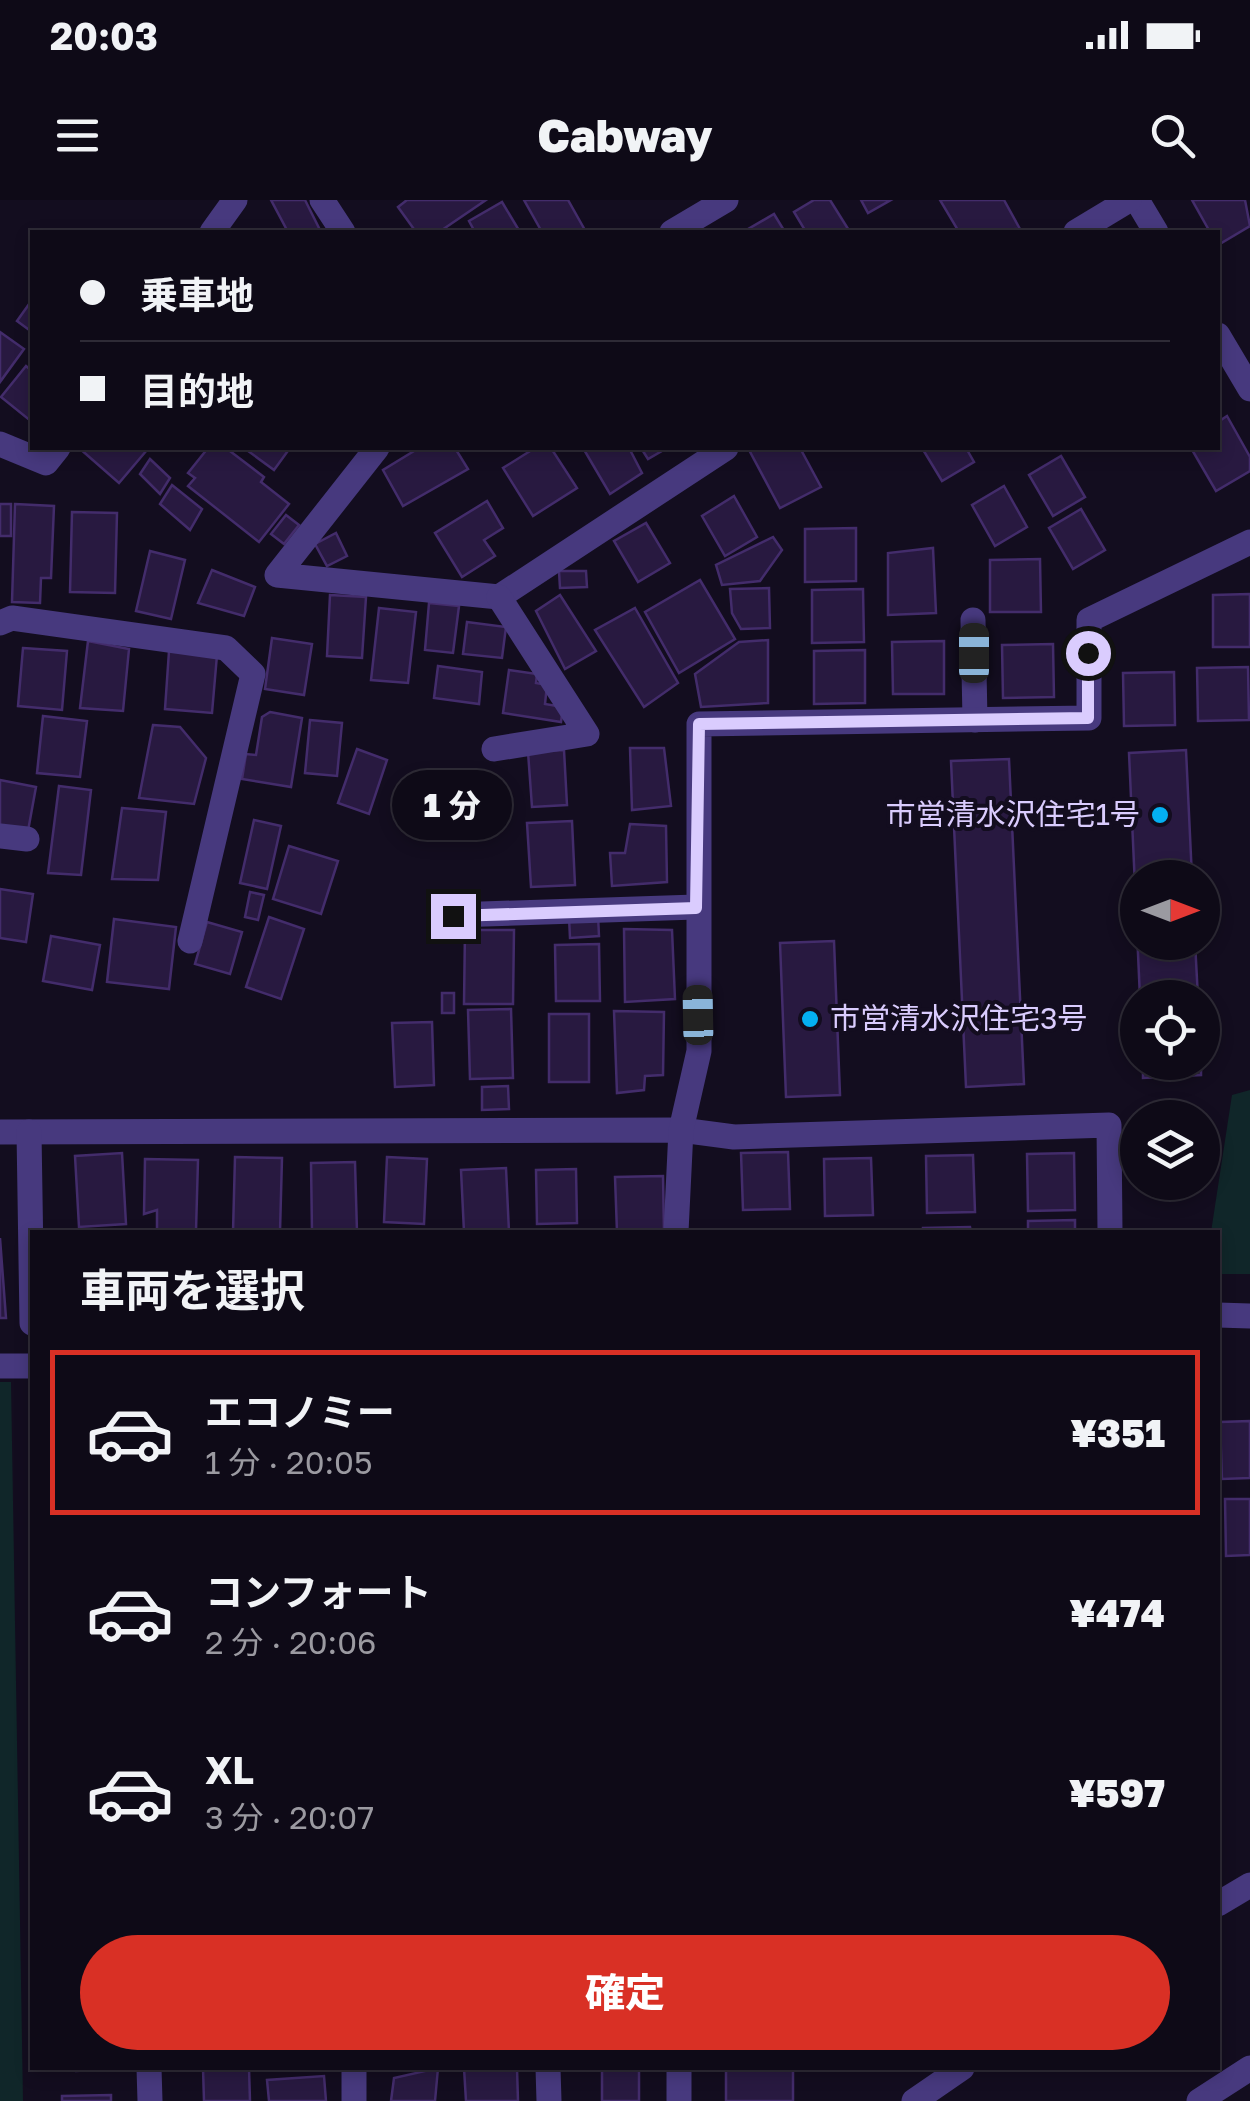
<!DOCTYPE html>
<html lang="ja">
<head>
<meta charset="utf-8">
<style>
	body { margin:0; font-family:"Golos Text","Noto Sans JP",sans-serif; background:#1c1824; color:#f1f3f6; height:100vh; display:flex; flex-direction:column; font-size:38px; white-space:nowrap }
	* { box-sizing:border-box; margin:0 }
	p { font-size:32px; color:#9b9aa1 }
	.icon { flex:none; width:55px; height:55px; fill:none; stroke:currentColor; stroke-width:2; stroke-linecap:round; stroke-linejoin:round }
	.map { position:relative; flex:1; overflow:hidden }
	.panel { position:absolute; left:30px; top:1030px; width:1190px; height:840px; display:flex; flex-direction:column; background:#0e0a17; border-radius:0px; box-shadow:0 5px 15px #0003,0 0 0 2px #2e2b36 }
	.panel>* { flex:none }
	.banner { position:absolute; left:30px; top:30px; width:1190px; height:220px; border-radius:0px; box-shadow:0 5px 15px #0003,0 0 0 2px #2e2b36; display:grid; align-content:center; height:220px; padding:0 50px; background:#0e0a17 }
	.needle { width:65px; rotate:90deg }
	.buttons { position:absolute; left:1120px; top:660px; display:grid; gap:20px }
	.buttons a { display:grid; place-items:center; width:100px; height:100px; border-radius:50%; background:#0e0a17; box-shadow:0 5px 15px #0003,0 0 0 2px #2e2b36; font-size:50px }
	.end { position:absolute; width:45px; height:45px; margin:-22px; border:12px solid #daccfe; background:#111; box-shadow:0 0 0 5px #111 }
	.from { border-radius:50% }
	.bubble { position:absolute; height:70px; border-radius:35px; background:#0e0a17; box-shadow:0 5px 15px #0003,0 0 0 2px #2e2b36; font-size:32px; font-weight:800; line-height:70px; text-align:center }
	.car { position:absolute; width:30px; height:60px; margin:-30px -15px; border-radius:12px; box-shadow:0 0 8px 2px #0007; background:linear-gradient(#222 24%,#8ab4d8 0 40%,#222 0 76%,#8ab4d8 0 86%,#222 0) }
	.banner b { display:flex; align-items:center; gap:35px; height:95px; font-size:38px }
	.banner b+b { border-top:2px solid #2e2b36 }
	.banner i { width:25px; height:25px; background:#f1f3f6 }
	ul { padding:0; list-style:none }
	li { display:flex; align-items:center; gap:30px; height:165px; margin:0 20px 15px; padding:0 30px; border:5px solid transparent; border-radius:0px }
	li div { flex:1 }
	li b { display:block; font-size:38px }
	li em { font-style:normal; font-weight:800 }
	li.on { border-color:#d93025 }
	li>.icon { width:90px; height:90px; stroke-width:1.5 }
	h2 { padding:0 50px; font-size:45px; line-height:120px }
	.action { display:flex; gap:20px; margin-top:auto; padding:20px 50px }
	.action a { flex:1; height:115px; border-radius:60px; background:#d93025; color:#fff; font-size:40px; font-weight:800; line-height:115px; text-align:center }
	.status { display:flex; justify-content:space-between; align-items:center; height:70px; padding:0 50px; background:#0e0a17; direction:ltr }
	.status svg { height:28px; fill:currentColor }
	header { display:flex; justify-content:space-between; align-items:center; height:130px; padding:0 50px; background:#0e0a17; font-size:45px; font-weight:800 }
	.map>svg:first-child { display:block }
	.green { fill:#102629 }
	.building { fill:#281940; stroke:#432c6b; stroke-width:2.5 }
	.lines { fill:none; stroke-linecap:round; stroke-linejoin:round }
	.minor { stroke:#47397e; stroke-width:25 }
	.route { stroke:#daccfe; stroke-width:12 }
	.poi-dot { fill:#04b0f2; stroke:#130d1f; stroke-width:4 }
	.labels { text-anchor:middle; stroke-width:8; stroke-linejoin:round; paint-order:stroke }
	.poi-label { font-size:30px; fill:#daccfe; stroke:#130d1f; text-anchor:end }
</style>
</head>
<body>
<div class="status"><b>20:03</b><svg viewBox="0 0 49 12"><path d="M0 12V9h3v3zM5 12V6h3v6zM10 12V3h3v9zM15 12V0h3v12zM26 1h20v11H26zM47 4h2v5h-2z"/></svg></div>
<header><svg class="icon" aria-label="menu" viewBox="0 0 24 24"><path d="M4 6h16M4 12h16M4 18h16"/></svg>Cabway<svg class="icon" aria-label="search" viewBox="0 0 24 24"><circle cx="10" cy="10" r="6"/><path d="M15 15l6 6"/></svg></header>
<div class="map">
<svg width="1250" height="1901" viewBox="0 0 1250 1901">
	<rect width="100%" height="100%" fill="#130d1f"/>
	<g class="green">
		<polygon points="1250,890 1250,1074 1218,1074 1218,1032 1211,1032 1232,895"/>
		<polygon points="0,1182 11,1182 23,1901 0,1901"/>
	</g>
	<g class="building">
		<polygon points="271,0 305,0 321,32 288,32"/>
		<polygon points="407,0 486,0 439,32 416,32 398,7"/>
		<polygon points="524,0 568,0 586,32 542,32"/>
		<polygon points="814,0 830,0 850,32 806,32 794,12"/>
		<polygon points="861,0 891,0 868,13"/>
		<polygon points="940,0 1004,0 1020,29 959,32"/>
		<polygon points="1192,0 1245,0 1250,26 1218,45 1218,32 1210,32"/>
		<polygon points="502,2 520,32 475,32 469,21"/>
		<polygon points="774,14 785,32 743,32"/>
		<polygon points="32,100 32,132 17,121"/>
		<polygon points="0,132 24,149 0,182"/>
		<polygon points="26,166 32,171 32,222 1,197"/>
		<polygon points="1227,216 1250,257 1250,271 1216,291 1191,248 1218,248 1218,222"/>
		<polygon points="79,248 143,248 147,250 119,283"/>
		<polygon points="208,248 226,248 264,277 261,282 289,304 259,342 188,286 195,278 188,273"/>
		<polygon points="244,248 290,248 274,270"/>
		<polygon points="419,248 455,248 468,269 403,306 383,270"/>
		<polygon points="535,248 551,248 577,288 533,316 503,268"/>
		<polygon points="583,248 629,248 642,273 610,294"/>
		<polygon points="641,248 667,248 648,259"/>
		<polygon points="748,248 800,248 821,287 780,308"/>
		<polygon points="922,248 966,248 974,262 942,281"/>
		<polygon points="1061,256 1085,297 1053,316 1029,275"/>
		<polygon points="150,259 170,278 160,294 140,274"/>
		<polygon points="172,285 202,309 190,330 160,304"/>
		<polygon points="1004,286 1027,327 995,346 972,305"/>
		<polygon points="734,296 757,337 725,356 702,316"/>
		<polygon points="487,301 503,328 484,340 495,356 462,377 435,333"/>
		<rect x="0" y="304" width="11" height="32"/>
		<polygon points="15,304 54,306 51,378 41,378 40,403 12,402"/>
		<polygon points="1081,309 1105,350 1073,369 1049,328"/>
		<polygon points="72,312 117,313 115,393 70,392"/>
		<polygon points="286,315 299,325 284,344 271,334"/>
		<polygon points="646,323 670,363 638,382 614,341"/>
		<polygon points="856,328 856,381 805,382 805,329"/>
		<polygon points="336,333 347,356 327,366 315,344"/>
		<polygon points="773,337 782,350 760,381 722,385 716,365"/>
		<polygon points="933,348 936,413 888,415 888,353"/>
		<polygon points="150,351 185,360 171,419 136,411"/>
		<polygon points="1040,359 1041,412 990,412 990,360"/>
		<polygon points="212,370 255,387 244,416 198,403"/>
		<polygon points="559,371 586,371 587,387 560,388"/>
		<polygon points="700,380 735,439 679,473 645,412"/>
		<polygon points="769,388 770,428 741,429 732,413 730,389"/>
		<polygon points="863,389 864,442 812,443 812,390"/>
		<polygon points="1250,394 1250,447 1213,447 1213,395"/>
		<polygon points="330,395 366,397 362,458 327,456"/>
		<polygon points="560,395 596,451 565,469 536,411"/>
		<polygon points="429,403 459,406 453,453 425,450"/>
		<polygon points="379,408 416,412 408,483 371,480"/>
		<polygon points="635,408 678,483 644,507 595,430"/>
		<polygon points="467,422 506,427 502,458 463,454"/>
		<polygon points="272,438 312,444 304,495 265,489"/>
		<polygon points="768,440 768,503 701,507 695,474 739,442"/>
		<polygon points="88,441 129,449 123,511 80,508"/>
		<polygon points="944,441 944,494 893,494 892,442"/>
		<polygon points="1053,444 1054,497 1003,498 1002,445"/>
		<polygon points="23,448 67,451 62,510 18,506"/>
		<polygon points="865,450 865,503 814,504 814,451"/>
		<polygon points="169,451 217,455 212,513 165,509"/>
		<polygon points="438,466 482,472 479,504 434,498"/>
		<polygon points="1248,467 1249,520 1198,521 1197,468"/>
		<polygon points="509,470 537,474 536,483 547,485 545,504 563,507 561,522 503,513"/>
		<polygon points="1174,472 1175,525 1124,526 1123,473"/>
		<polygon points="270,512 302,518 291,587 242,579 246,554 256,555 262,517"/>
		<polygon points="43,516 87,521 80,577 37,573"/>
		<polygon points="310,520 342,523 337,576 305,573"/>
		<polygon points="153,525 180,527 206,558 194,604 139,598"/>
		<polygon points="630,548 664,548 671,606 632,610"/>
		<polygon points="357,549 387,560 369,614 338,603"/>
		<polygon points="564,550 567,605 532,607 528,552"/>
		<polygon points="1186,550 1192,678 1138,678 1138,742 1195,742 1198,798 1140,798 1129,553"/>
		<polygon points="1009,559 1024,884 966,887 951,561"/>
		<polygon points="0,580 36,587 28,631 0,626"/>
		<polygon points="59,586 91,590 81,675 48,673"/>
		<polygon points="122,608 166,612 158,680 112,679"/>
		<polygon points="254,620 281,626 267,689 240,683"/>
		<polygon points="572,621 575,685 531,687 527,623"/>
		<polygon points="630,624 666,626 667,682 612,686 610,653 625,653"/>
		<polygon points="289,646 338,661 321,714 273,699"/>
		<polygon points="0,689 33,694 26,742 0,738"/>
		<polygon points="250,692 264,695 258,720 245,717"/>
		<polygon points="598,715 599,736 570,738 569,717"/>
		<polygon points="269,717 304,729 281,799 246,787"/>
		<polygon points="114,719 176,727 169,789 107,782"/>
		<polygon points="207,722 242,732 230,774 195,764"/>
		<polygon points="624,729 672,730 675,799 625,802"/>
		<polygon points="465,730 514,730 513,804 464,804"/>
		<polygon points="51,736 100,745 92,790 43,781"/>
		<polygon points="834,741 840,895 786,897 780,743"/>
		<polygon points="599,744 600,801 556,801 555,745"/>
		<rect x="442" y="793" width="12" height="20"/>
		<polygon points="511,809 513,878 470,879 468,810"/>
		<polygon points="614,811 664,812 663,875 645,876 644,890 617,893"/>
		<rect x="549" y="814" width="40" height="68"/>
		<polygon points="432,822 434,885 395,887 392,823"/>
		<polygon points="1143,862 1201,862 1201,875 1143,878"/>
		<polygon points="508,886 509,909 482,910 482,887"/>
		<polygon points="788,952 790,1009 743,1010 741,953"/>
		<polygon points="122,953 126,1024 79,1027 75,956"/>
		<polygon points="1074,953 1075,1010 1028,1011 1027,954"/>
		<polygon points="973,955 975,1012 927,1013 926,956"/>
		<polygon points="235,957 282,958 280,1032 233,1032"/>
		<polygon points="387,957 427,959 424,1024 384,1022"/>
		<polygon points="871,958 873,1015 825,1016 824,959"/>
		<polygon points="145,959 198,960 196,1031 157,1030 157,1010 144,1014"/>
		<polygon points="355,962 357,1032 312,1032 311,963"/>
		<polygon points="506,968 509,1032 464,1032 461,970"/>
		<polygon points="576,969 577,1023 537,1024 536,970"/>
		<polygon points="663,976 664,1032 617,1032 615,977"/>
		<polygon points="1075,1020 1075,1032 1028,1032 1028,1021"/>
		<polygon points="970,1027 971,1032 923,1032 923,1028"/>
		<polygon points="0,1038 6,1118 0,1118"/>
		<polygon points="1250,1221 1250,1278 1222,1279 1220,1222"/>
		<polygon points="1225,1299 1250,1299 1250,1355 1226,1356"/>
		<polygon points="75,1868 115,1868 115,1869 76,1871"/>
		<polygon points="203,1868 249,1868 250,1901 204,1901"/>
		<polygon points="438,1868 435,1901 391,1901 394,1878"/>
		<polygon points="464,1868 517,1868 518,1901 466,1901"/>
		<rect x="602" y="1868" width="37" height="33"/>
		<rect x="726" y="1868" width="67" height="33"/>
		<polygon points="324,1876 326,1901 269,1901 267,1880"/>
		<polygon points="111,1895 111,1901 62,1901 62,1896"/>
	</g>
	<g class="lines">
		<g class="minor">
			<polyline points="322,0 343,32"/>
			<polyline points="1137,0 1156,32"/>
			<polyline points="212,32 235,0"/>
			<polyline points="672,32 726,0"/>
			<polyline points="1076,32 1129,0"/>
			<polyline points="1218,135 1250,189"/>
			<polyline points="0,244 46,263 58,248"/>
			<polyline points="377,248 277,375 499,397 726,248"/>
			<polyline points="973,420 975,520"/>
			<polyline points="0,423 12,418 226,448 253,474 190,741"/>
			<polyline points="494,549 587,534 499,397"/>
			<polyline points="0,636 27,639"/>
			<polyline points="453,715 696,707"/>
			<polyline points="0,932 681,930 734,937 1109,925 1110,1032"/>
			<polyline points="29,932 32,1123"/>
			<polyline points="676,1032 681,930 699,851 699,524 1089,518 1089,420 1250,342"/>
			<polyline points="1218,1115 1250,1116"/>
			<polyline points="0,1166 32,1166"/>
			<polyline points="1218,1704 1250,1685"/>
			<polyline points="149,1868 150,1901"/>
			<polyline points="354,1868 354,1901"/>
			<polyline points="548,1868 549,1901"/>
			<polyline points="679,1868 679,1901"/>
			<polyline points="914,1901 962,1868"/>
			<polyline points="1199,1901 1250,1868"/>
		</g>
	</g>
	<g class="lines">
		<polyline class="route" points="453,716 696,708 699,524 1088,518 1088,453"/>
	</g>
	<g class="poi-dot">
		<circle cx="1160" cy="615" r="10"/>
		<circle cx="810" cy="819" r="10"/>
	</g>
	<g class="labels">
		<g class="poi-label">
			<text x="1140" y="625">市営清水沢住宅1号</text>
			<text x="830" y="829" text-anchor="start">市営清水沢住宅3号</text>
		</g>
	</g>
</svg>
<div class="buttons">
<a><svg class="needle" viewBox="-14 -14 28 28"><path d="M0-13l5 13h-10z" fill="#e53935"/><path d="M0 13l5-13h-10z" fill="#9b9aa1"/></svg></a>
<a><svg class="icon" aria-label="locate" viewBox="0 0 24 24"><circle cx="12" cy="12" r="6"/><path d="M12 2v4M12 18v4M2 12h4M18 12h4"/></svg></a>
<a><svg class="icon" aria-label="layers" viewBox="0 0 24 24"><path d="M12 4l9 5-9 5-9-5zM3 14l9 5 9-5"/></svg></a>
</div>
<i class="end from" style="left:1088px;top:453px"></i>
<i class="end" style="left:453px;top:716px"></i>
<div class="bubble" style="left:392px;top:570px;width:120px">1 分</div>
<i class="car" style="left:974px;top:453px;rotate:0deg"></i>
<i class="car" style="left:698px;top:815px;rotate:359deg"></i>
<div class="banner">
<b><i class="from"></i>乗車地</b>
<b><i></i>目的地</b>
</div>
<section class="panel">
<h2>車両を選択</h2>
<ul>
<li class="on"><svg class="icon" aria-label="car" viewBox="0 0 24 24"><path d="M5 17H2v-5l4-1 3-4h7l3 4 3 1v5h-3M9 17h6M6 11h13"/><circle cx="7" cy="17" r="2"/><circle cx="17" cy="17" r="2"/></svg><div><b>エコノミー</b><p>1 分 · 20:05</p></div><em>¥351</em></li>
<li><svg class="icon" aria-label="car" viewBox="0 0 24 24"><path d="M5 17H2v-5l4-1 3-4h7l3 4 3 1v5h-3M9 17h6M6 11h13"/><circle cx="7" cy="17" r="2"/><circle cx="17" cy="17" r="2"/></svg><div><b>コンフォート</b><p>2 分 · 20:06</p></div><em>¥474</em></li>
<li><svg class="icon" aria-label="car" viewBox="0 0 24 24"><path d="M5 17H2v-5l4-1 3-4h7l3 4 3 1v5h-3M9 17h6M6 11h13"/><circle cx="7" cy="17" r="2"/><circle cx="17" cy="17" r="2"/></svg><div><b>XL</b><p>3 分 · 20:07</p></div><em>¥597</em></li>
</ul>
<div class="action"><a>確定</a></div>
</section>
</div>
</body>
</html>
